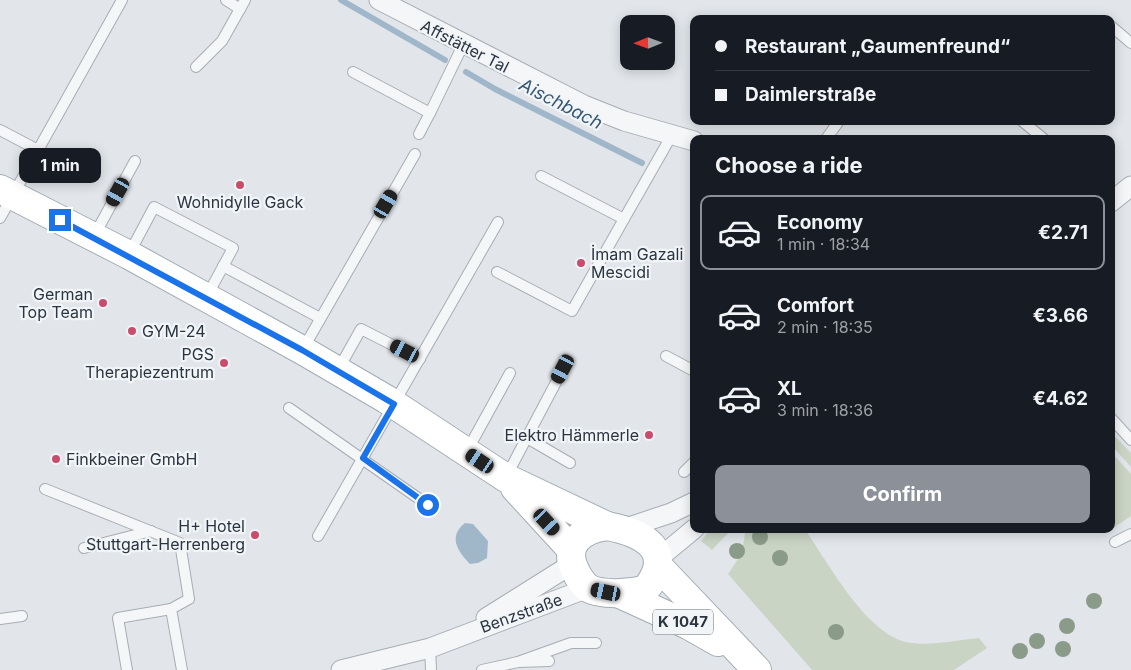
<!DOCTYPE html>
<html lang="en">
<head>
<meta charset="utf-8">
<style>
	body { margin:0; font-family:Inter,sans-serif; background:#20242c; color:#f1f3f6; height:100vh; display:flex; flex-direction:column; font-size:19px; white-space:nowrap }
	* { box-sizing:border-box; margin:0 }
	p { font-size:16px; color:#9ea1a6 }
	.icon { flex:none; width:28px; height:28px; fill:none; stroke:currentColor; stroke-width:2; stroke-linecap:round; stroke-linejoin:round }
	.map { position:relative; flex:1; overflow:hidden }
	.drawer { position:absolute; left:690px; top:135px; width:425px; height:398px; display:flex; flex-direction:column; background:#171b24; border-radius:10px; box-shadow:0 2px 12px #0003 }
	.drawer>* { flex:none }
	.hud { position:absolute; left:690px; top:15px; width:425px; height:110px; border-radius:10px; box-shadow:0 2px 12px #0003; display:grid; align-content:center; height:110px; padding:0 25px; background:#171b24 }
	.needle { width:32px; rotate:269deg }
	.fabs { position:absolute; left:620px; top:15px; display:grid; gap:10px }
	.fabs a { display:grid; place-items:center; width:55px; height:55px; border-radius:10px; background:#171b24; box-shadow:0 2px 12px #0003; font-size:25px }
	.end { position:absolute; width:22px; height:22px; margin:-11px; border:6px solid #1a73e8; background:#fff; box-shadow:0 0 0 2px #fff }
	.from { border-radius:50% }
	.bubble { position:absolute; height:35px; border-radius:10px; background:#171b24; box-shadow:0 2px 12px #0003; font-size:16px; font-weight:700; line-height:35px; text-align:center }
	.car { position:absolute; width:15px; height:30px; margin:-15px -8px; border-radius:6px; box-shadow:0 0 4px 1px #0007; background:linear-gradient(#222 24%,#8ab4d8 0 40%,#222 0 76%,#8ab4d8 0 86%,#222 0) }
	.hud b { display:flex; align-items:center; gap:18px; height:48px; font-size:19px }
	.hud b+b { border-top:1px solid #363941 }
	.hud i { width:12px; height:12px; background:#f1f3f6 }
	ul { padding:0; list-style:none }
	li { display:flex; align-items:center; gap:15px; height:75px; margin:0 10px 8px; padding:0 15px; border:2px solid transparent; border-radius:10px }
	li div { flex:1 }
	li b { display:block; font-size:19px }
	li em { font-style:normal; font-weight:700 }
	li.on { border-color:#8c9099 }
	li>.icon { width:45px; height:45px; stroke-width:1.5 }
	h2 { padding:0 25px; font-size:22px; line-height:60px }
	.cta { display:flex; gap:10px; margin-top:auto; padding:10px 25px }
	.cta a { flex:1; height:58px; border-radius:10px; background:#8c9099; color:#fff; font-size:20px; font-weight:700; line-height:58px; text-align:center }
	.map>svg:first-child { display:block }
	.green { fill:#c9d4c4 }
	.water { fill:#9fb7c9 }
	.lines { fill:none; stroke-linecap:round; stroke-linejoin:round }
	.stream { stroke:#9fb7c9; stroke-width:6 }
	.lane-casing { stroke:#a7adb4; stroke-width:12 }
	.street-casing { stroke:#a7adb4; stroke-width:21 }
	.primary-casing { stroke:#a2acb5; stroke-width:30 }
	.lane { stroke:#f5f6f8; stroke-width:10 }
	.street { stroke:#f5f6f8; stroke-width:19 }
	.primary { stroke:#fff; stroke-width:28 }
	.tree { fill:#8b9b89 }
	.route { stroke:#1a73e8; stroke-width:6 }
	.poi-dot { fill:#ca4c6c; stroke:#f2f5f7; stroke-width:2 }
	.labels { text-anchor:middle; stroke-width:4.5; stroke-linejoin:round; paint-order:stroke }
	.shield { fill:#f2f5f7; stroke:#676f78; stroke-width:1 }
	.shield-label { font-size:15px; font-weight:bold; fill:#2b3542 }
	.street-label { font-size:16px; fill:#2b3542; stroke:#f2f5f7 }
	.poi-label { font-size:16px; fill:#2b3542; stroke:#f2f5f7; text-anchor:end }
	.water-label { font-size:18px; font-style:italic; fill:#365874; stroke:#f2f5f7 }
</style>
</head>
<body>
<div class="map">
<svg width="1131" height="670" viewBox="0 0 1131 670">
	<rect width="100%" height="100%" fill="#e2e6ea"/>
	<g class="green">
		<polygon points="1111,432 1131,453 1131,467 1111,445"/>
		<polygon points="1111,452 1131,474 1131,516 1107,532 1104,529 1111,529"/>
		<polygon points="711,529 732,529 712,550 701,541"/>
		<path d="M750,529h58l-2,2c23,33 59,101 100,111 22,5 50,-2 73,-4l8,10 -33,22h-142l-84,-96 14,-21 3,-20z"/>
	</g>
	<path class="water" d="M465,523l8,1 15,17 -1,17 -9,5 -8,1c-13,-13 -22,-28 -5,-41z"/>
	<g class="lines">
		<g class="stream">
			<polyline points="341,0 445,60"/>
			<polyline points="466,72 495,89 642,163"/>
		</g>
		<defs>
			<g id="lane">
				<polyline points="226,0 240,9 245,0"/>
				<polyline points="1111,26 1131,43"/>
				<polyline points="196,67 222,41 240,9"/>
				<polyline points="353,72 430,113 419,134"/>
				<polyline points="430,113 463,45"/>
				<polyline points="1022,121 1044,139"/>
				<polyline points="0,130 38,150"/>
				<polyline points="826,139 839,121"/>
				<polyline points="541,176 624,219 673,133"/>
				<polyline points="0,218 122,0"/>
				<polyline points="94,236 135,161"/>
				<polyline points="129,254 154,207 233,248 207,296"/>
				<polyline points="223,266 320,318"/>
				<polyline points="497,272 572,311 624,219"/>
				<polyline points="303,349 415,154"/>
				<polyline points="666,356 694,371"/>
				<polyline points="338,370 361,329 420,359"/>
				<polyline points="289,408 428,505"/>
				<polyline points="1111,418 1131,440"/>
				<polyline points="527,438 570,463"/>
				<polyline points="467,451 510,373"/>
				<polyline points="684,472 694,462"/>
				<polyline points="506,477 563,369"/>
				<polyline points="45,489 180,543 189,599 171,609 182,670"/>
				<polyline points="318,536 498,222"/>
				<polyline points="1115,542 1131,534"/>
				<polyline points="84,548 151,531"/>
				<polyline points="0,619 22,616"/>
				<polyline points="430,648 431,670"/>
				<polyline points="518,662 571,643 596,643"/>
				<polyline points="127,670 118,618 171,609"/>
				<polyline points="482,670 518,662 549,661"/>
			</g>
			<g id="street">
				<polyline points="379,0 584,105 624,121 694,141"/>
				<polyline points="1111,202 1131,186"/>
				<polyline points="623,529 671,513 694,502"/>
				<polyline points="659,558 694,529"/>
				<polyline points="486,618 572,564"/>
				<polyline points="341,670 430,648 588,588"/>
			</g>
			<g id="primary">
				<polyline points="0,189 129,255 302,350 386,399 506,478 607,526"/>
				<polyline points="515,488 571,549"/>
				<path d="M607,526c38,7 70,26 38,64 -14,3 -43,6 -57,-2 -4,-3 -10,-11 -12,-16 -15,-27 6,-43 31,-46z"/>
				<polyline points="658,566 757,670"/>
				<polyline points="620,594 688,625 718,642"/>
			</g>
		</defs>
		<use href="#lane" class="lane-casing"/>
		<use href="#street" class="street-casing"/>
		<use href="#primary" class="primary-casing"/>
		<use href="#lane" class="lane"/>
		<use href="#street" class="street"/>
		<use href="#primary" class="primary"/>
	</g>
	<g class="tree">
		<circle cx="760" cy="537" r="8"/>
		<circle cx="737" cy="551" r="8"/>
		<circle cx="780" cy="558" r="8"/>
		<circle cx="1094" cy="601" r="8"/>
		<circle cx="1067" cy="626" r="8"/>
		<circle cx="836" cy="632" r="8"/>
		<circle cx="1037" cy="641" r="8"/>
		<circle cx="1063" cy="649" r="8"/>
		<circle cx="1020" cy="651" r="8"/>
	</g>
	<g class="lines">
		<polyline class="route" points="60,220 302,350 394,404 363,458 428,505"/>
	</g>
	<g class="poi-dot">
		<circle cx="240" cy="185" r="5"/>
		<circle cx="581" cy="263" r="5"/>
		<circle cx="103" cy="303" r="5"/>
		<circle cx="132" cy="331" r="5"/>
		<circle cx="224" cy="363" r="5"/>
		<circle cx="649" cy="435" r="5"/>
		<circle cx="56" cy="459" r="5"/>
		<circle cx="255" cy="535" r="5"/>
	</g>
	<g class="labels">
		<rect class="shield" x="653" y="609.5" width="60" height="25" rx="4"/>
		<g class="shield-label">
			<text x="683" y="627">K 1047</text>
		</g>
		<g class="street-label">
			<text transform="translate(465 46) rotate(27)" y="6">Affstätter Tal</text>
			<text transform="translate(521 613) rotate(-20)" y="6">Benzstraße</text>
		</g>
		<g class="poi-label">
			<text x="240" y="208" text-anchor="middle">Wohnidylle Gack</text>
			<text x="591" y="260" text-anchor="start">İmam Gazali<tspan x="591" dy="18">Mescidi</tspan></text>
			<text x="93" y="300">German<tspan x="93" dy="18">Top Team</tspan></text>
			<text x="142" y="337" text-anchor="start">GYM-24</text>
			<text x="214" y="360">PGS<tspan x="214" dy="18">Therapiezentrum</tspan></text>
			<text x="639" y="441">Elektro Hämmerle</text>
			<text x="66" y="465" text-anchor="start">Finkbeiner GmbH</text>
			<text x="245" y="532">H+ Hotel<tspan x="245" dy="18">Stuttgart-Herrenberg</tspan></text>
		</g>
		<g class="water-label">
			<text transform="translate(561 104) rotate(27)" y="6">Aischbach</text>
		</g>
	</g>
</svg>
<div class="fabs">
<a><svg class="needle" viewBox="-14 -14 28 28"><path d="M0-13l5 13h-10z" fill="#e53935"/><path d="M0 13l5-13h-10z" fill="#9ea1a6"/></svg></a>
</div>
<i class="end from" style="left:428px;top:505px"></i>
<i class="end" style="left:60px;top:220px"></i>
<div class="bubble" style="left:19px;top:148px;width:82px">1 min</div>
<i class="car" style="left:118px;top:192px;rotate:209deg"></i>
<i class="car" style="left:386px;top:204px;rotate:30deg"></i>
<i class="car" style="left:405px;top:351px;rotate:297deg"></i>
<i class="car" style="left:563px;top:369px;rotate:208deg"></i>
<i class="car" style="left:480px;top:461px;rotate:304deg"></i>
<i class="car" style="left:547px;top:522px;rotate:137deg"></i>
<i class="car" style="left:606px;top:592px;rotate:282deg"></i>
<div class="hud">
<b><i class="from"></i>Restaurant „Gaumenfreund“</b>
<b><i></i>Daimlerstraße</b>
</div>
<section class="drawer">
<h2>Choose a ride</h2>
<ul>
<li class="on"><svg class="icon" aria-label="car" viewBox="0 0 24 24"><path d="M5 17H2v-5l4-1 3-4h7l3 4 3 1v5h-3M9 17h6M6 11h13"/><circle cx="7" cy="17" r="2"/><circle cx="17" cy="17" r="2"/></svg><div><b>Economy</b><p>1 min · 18:34</p></div><em>€2.71</em></li>
<li><svg class="icon" aria-label="car" viewBox="0 0 24 24"><path d="M5 17H2v-5l4-1 3-4h7l3 4 3 1v5h-3M9 17h6M6 11h13"/><circle cx="7" cy="17" r="2"/><circle cx="17" cy="17" r="2"/></svg><div><b>Comfort</b><p>2 min · 18:35</p></div><em>€3.66</em></li>
<li><svg class="icon" aria-label="car" viewBox="0 0 24 24"><path d="M5 17H2v-5l4-1 3-4h7l3 4 3 1v5h-3M9 17h6M6 11h13"/><circle cx="7" cy="17" r="2"/><circle cx="17" cy="17" r="2"/></svg><div><b>XL</b><p>3 min · 18:36</p></div><em>€4.62</em></li>
</ul>
<div class="cta"><a>Confirm</a></div>
</section>
</div>
</body>
</html>
